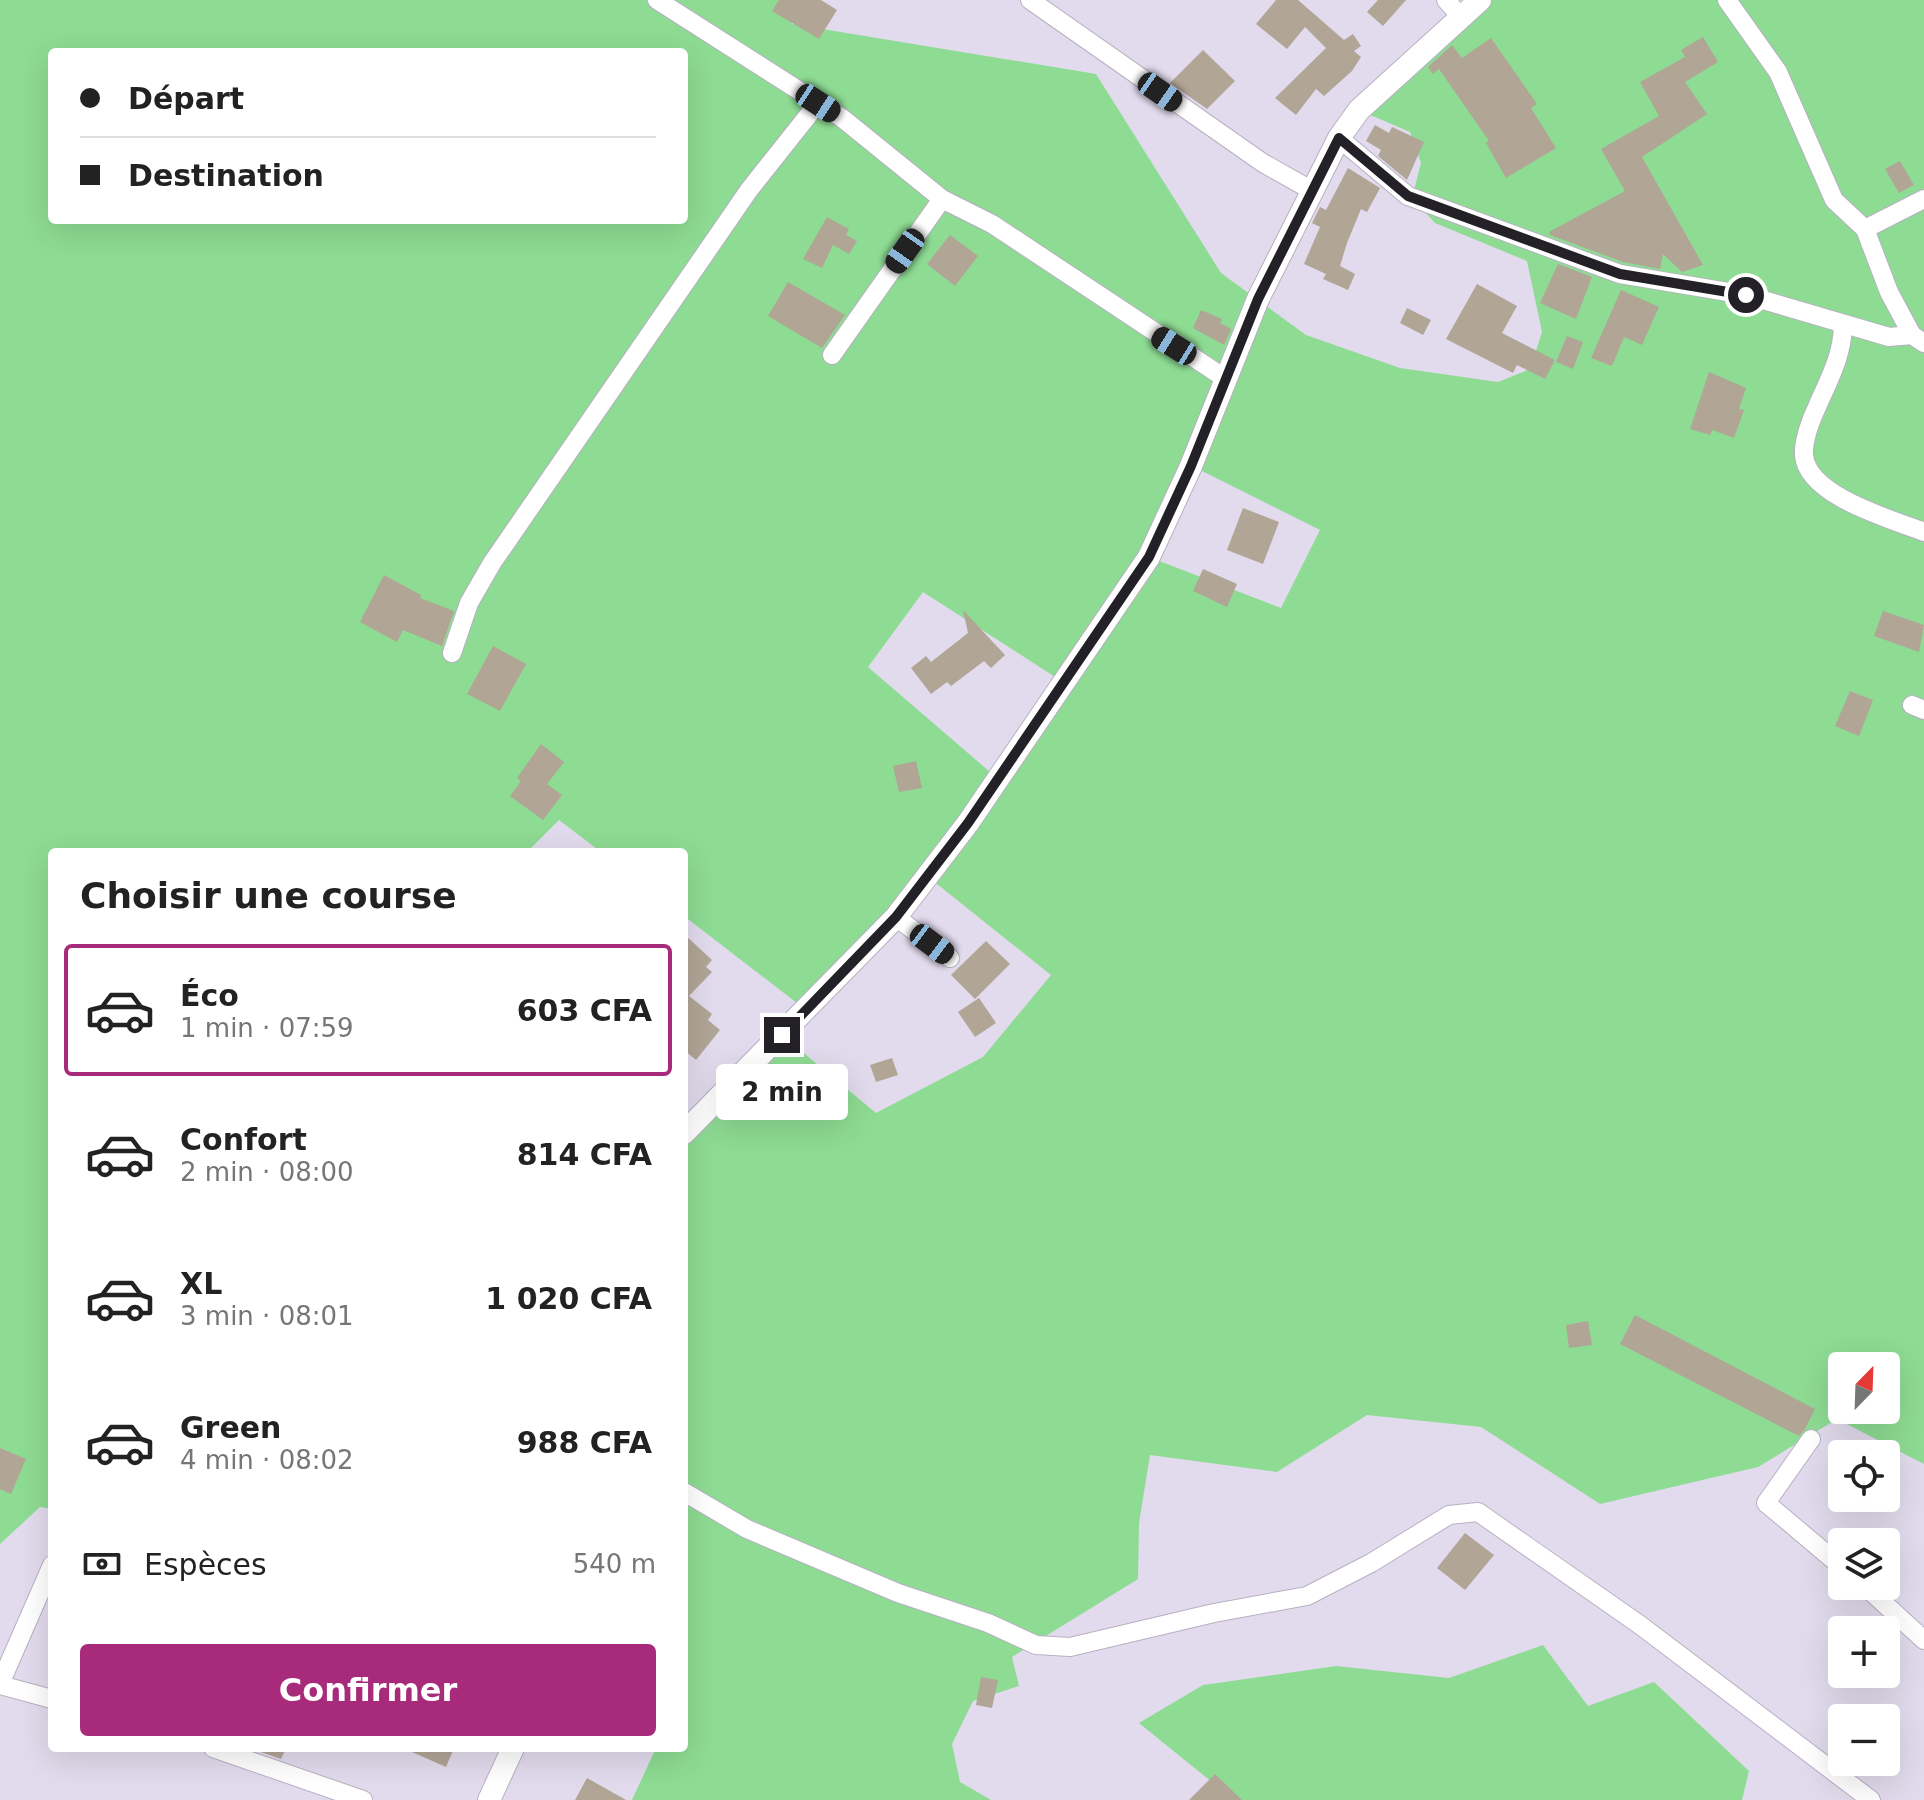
<!DOCTYPE html>
<html lang="fr">
<head>
<meta charset="utf-8">
<style>
	body { margin:0; font-family:"DejaVu Sans",sans-serif; background:#f2f2f2; color:#222; height:100vh; display:flex; flex-direction:column; font-size:30px; white-space:nowrap }
	* { box-sizing:border-box; margin:0 }
	p { font-size:26px; color:#767676 }
	.icon { flex:none; width:44px; height:44px; fill:none; stroke:currentColor; stroke-width:2; stroke-linecap:round; stroke-linejoin:round }
	.map { position:relative; flex:1; overflow:hidden }
	.sheet { position:absolute; left:48px; top:848px; width:640px; height:904px; display:flex; flex-direction:column; background:#fff; border-radius:8px; box-shadow:0 8px 32px #0002 }
	.sheet>* { flex:none }
	.top-card { position:absolute; left:48px; top:48px; width:640px; height:176px; border-radius:8px; box-shadow:0 8px 32px #0002; display:grid; align-content:center; height:176px; padding:0 32px; background:#fff }
	.needle { width:52px; rotate:23deg }
	.controls { position:absolute; left:1828px; top:1352px; display:grid; gap:16px }
	.controls a { display:grid; place-items:center; width:72px; height:72px; border-radius:8px; background:#fff; box-shadow:0 8px 32px #0002; font-size:40px }
	.end { position:absolute; width:36px; height:36px; margin:-18px; border:10px solid #232027; background:#fff; box-shadow:0 0 0 4px #fff }
	.from { border-radius:50% }
	.bubble { position:absolute; height:56px; border-radius:8px; background:#fff; box-shadow:0 8px 32px #0002; font-size:26px; font-weight:600; line-height:56px; text-align:center }
	.car { position:absolute; width:24px; height:48px; margin:-24px -12px; border-radius:10px; box-shadow:0 0 6px 2px #0007; background:linear-gradient(#222 24%,#8ab4d8 0 40%,#222 0 76%,#8ab4d8 0 86%,#222 0) }
	.top-card b { display:flex; align-items:center; gap:28px; height:76px; font-size:30px }
	.top-card b+b { border-top:2px solid #e0e0e0 }
	.top-card i { width:20px; height:20px; background:#222 }
	ul { padding:0; list-style:none }
	li { display:flex; align-items:center; gap:24px; height:132px; margin:0 16px 12px; padding:0 16px; border:4px solid transparent; border-radius:8px }
	li div { flex:1 }
	li b { display:block; font-size:30px }
	li em { font-style:normal; font-weight:600 }
	li.on { border-color:#a72a7b }
	li>.icon { width:72px; height:72px; stroke-width:1.5 }
	h2 { padding:0 32px; font-size:36px; line-height:96px }
	.pay { display:flex; align-items:center; gap:20px; height:88px; padding:0 32px; font-size:30px }
	.pay p { margin-inline-start:auto }
	.primary-button { display:flex; gap:16px; margin-top:auto; padding:16px 32px }
	.primary-button a { flex:1; height:92px; border-radius:8px; background:#a72a7b; color:#fff; font-size:32px; font-weight:600; line-height:92px; text-align:center }
	.map>svg:first-child { display:block }
	.green { fill:#8edb93; fill-rule:evenodd }
	.building { fill:#b1a596 }
	.lines { fill:none; stroke-linecap:round; stroke-linejoin:round }
	.minor-casing { stroke:#b7b0c2; stroke-width:20 }
	.tertiary-casing { stroke:#b7b0c2; stroke-width:24 }
	.minor { stroke:#fff; stroke-width:18 }
	.tertiary { stroke:#fff; stroke-width:22 }
	.route { stroke:#232027; stroke-width:10 }
</style>
</head>
<body>
<div class="map">
<svg width="1924" height="1800" viewBox="0 0 1924 1800">
	<rect width="100%" height="100%" fill="#e2dbed"/>
	<g class="green">
		<path d="M0,0h787l5,24 304,50 125,199 85,62 94,33 98,14 32,-13 12,-37 -15,-71 -92,-38 -23,-25 9,-35 -11,-31 -51,-22 121,-110h444v1464l-87,-45 -79,48 -158,37 -119,-77 -114,-12 -90,57 -127,-17 -11,68 -1,56 -126,78 7,29 -46,15 -21,43 8,38 31,18h-359l24,-52h28v-616l98,-97 94,78 107,-56 68,-82 -124,-99 -121,134 -122,-94v-64h-83l-42,-32 -32,32h-475v657l-12,-2 -40,37zM52,52h632v168h-632zM1192,466l128,64 -39,78 -132,-51zM923,592l140,90 -66,96 -129,-111zM1842,1366h44v44h-44z"/>
		<polygon points="1543,1645 1588,1706 1654,1682 1749,1771 1742,1800 1234,1800 1139,1723 1203,1685 1336,1666 1449,1678"/>
	</g>
	<g class="building">
		<polygon points="779,0 821,0 837,10 819,39 772,11"/>
		<polygon points="1276,0 1298,0 1344,40 1353,34 1361,46 1354,51 1361,57 1352,71 1324,96 1316,89 1296,115 1275,98 1326,48 1305,27 1287,49 1256,24"/>
		<polygon points="1378,0 1406,0 1383,26 1367,12"/>
		<polygon points="1703,37 1718,62 1685,82 1707,114 1642,157 1703,265 1682,272 1663,254 1660,269 1623,262 1550,235 1549,232 1625,191 1601,149 1659,116 1640,82 1685,57 1681,50"/>
		<polygon points="1491,38 1537,104 1531,108 1556,148 1506,178 1486,143 1489,141 1439,69 1433,74 1428,67 1452,45 1462,58"/>
		<polygon points="1203,50 1235,81 1207,109 1170,83"/>
		<polygon points="1375,125 1389,133 1392,127 1424,142 1407,180 1378,156 1381,150 1366,141"/>
		<polygon points="1900,161 1914,185 1899,193 1885,169"/>
		<polygon points="1348,168 1380,188 1367,212 1361,209 1347,243 1340,266 1355,274 1348,290 1323,279 1326,274 1304,264 1320,227 1312,223 1320,207 1326,210"/>
		<polygon points="827,217 849,229 846,235 857,241 849,254 833,245 822,268 803,259"/>
		<polygon points="950,235 978,256 955,286 927,264"/>
		<polygon points="1558,264 1592,277 1576,319 1540,303"/>
		<polygon points="788,282 845,315 822,348 768,316"/>
		<polygon points="1477,284 1517,306 1502,333 1555,360 1545,379 1517,365 1513,373 1446,339"/>
		<polygon points="1621,290 1659,307 1642,345 1624,337 1612,366 1591,358"/>
		<polygon points="1407,308 1431,320 1423,335 1400,323"/>
		<polygon points="1201,310 1222,319 1220,323 1231,329 1224,345 1193,328"/>
		<polygon points="1567,336 1583,342 1573,369 1556,362"/>
		<polygon points="1709,372 1746,388 1739,409 1744,410 1734,438 1712,430 1710,435 1690,429"/>
		<polygon points="1243,508 1279,522 1263,564 1227,550"/>
		<polygon points="1203,569 1237,584 1227,607 1193,591"/>
		<polygon points="384,575 421,595 420,598 454,611 442,646 403,630 397,642 360,622"/>
		<polygon points="963,610 1005,655 991,668 984,661 951,686 947,682 931,694 911,668 926,656 931,662 968,633"/>
		<polygon points="1883,611 1924,625 1919,652 1874,636"/>
		<polygon points="493,646 526,664 500,711 467,694"/>
		<polygon points="1850,691 1873,700 1859,736 1835,726"/>
		<polygon points="541,744 564,762 547,784 562,795 543,820 510,796 521,781 517,778"/>
		<polygon points="916,761 922,788 899,792 893,766"/>
		<polygon points="684,934 712,960 706,967 712,972 689,996 712,1014 708,1020 720,1030 696,1060 684,1050"/>
		<polygon points="986,941 1010,964 975,999 951,975"/>
		<polygon points="979,998 996,1023 975,1037 958,1012"/>
		<polygon points="892,1058 898,1075 876,1082 870,1065"/>
		<polygon points="1635,1315 1815,1409 1805,1429 1799,1436 1620,1344"/>
		<polygon points="1588,1321 1592,1345 1569,1348 1566,1325"/>
		<polygon points="0,1448 26,1459 11,1494 0,1489"/>
		<polygon points="1465,1533 1494,1555 1465,1590 1437,1568"/>
		<polygon points="981,1677 998,1680 992,1708 976,1705"/>
		<polygon points="250,1748 286,1748 281,1759"/>
		<polygon points="403,1748 454,1748 446,1767"/>
		<polygon points="1215,1774 1242,1800 1189,1800"/>
		<polygon points="587,1778 626,1800 575,1800"/>
	</g>
	<g class="lines">
		<defs>
			<g id="minor">
				<polyline points="657,0 842,118 942,199 992,224 1226,379"/>
				<polyline points="1030,0 1263,163 1311,190"/>
				<polyline points="1446,0 1461,17"/>
				<polyline points="1727,0 1778,72 1834,200 1865,229 1889,292 1912,335 1924,343"/>
				<polyline points="1339,138 1408,196 1620,274 1746,295 1889,337 1912,335"/>
				<polyline points="1865,229 1924,199"/>
				<path d="M1843,326c-1,31 -14,53 -26,81 -6,12 -14,34 -13,48 3,41 87,64 120,77"/>
				<polyline points="832,355 942,199"/>
				<polyline points="452,653 469,603 492,563 749,190 818,103"/>
				<polyline points="1912,705 1924,710"/>
				<polyline points="896,917 950,958"/>
				<polyline points="1811,1439 1766,1503 1842,1567"/>
				<polyline points="684,1492 747,1529 898,1593 988,1623 1036,1645 1070,1647 1214,1613 1307,1596 1371,1563 1449,1515 1478,1512 1640,1625 1871,1800"/>
				<polyline points="1865,1586 1924,1640"/>
				<polyline points="0,1684 52,1565"/>
				<polyline points="0,1685 52,1699"/>
				<polyline points="213,1748 363,1800"/>
			</g>
			<g id="tertiary">
				<polyline points="684,1133 896,917 968,823 1149,557 1191,466 1258,299 1339,138 1359,110 1480,0"/>
				<polyline points="489,1800 513,1748"/>
			</g>
		</defs>
		<use href="#minor" class="minor-casing"/>
		<use href="#tertiary" class="tertiary-casing"/>
		<use href="#minor" class="minor"/>
		<use href="#tertiary" class="tertiary"/>
	</g>
	<g class="lines">
		<polyline class="route" points="782,1035 896,917 968,823 1149,557 1191,466 1258,299 1339,138 1408,196 1620,274 1746,295"/>
	</g>
</svg>
<div class="controls">
<a><svg class="needle" viewBox="-14 -14 28 28"><path d="M0-13l5 13h-10z" fill="#e53935"/><path d="M0 13l5-13h-10z" fill="#767676"/></svg></a>
<a><svg class="icon" aria-label="locate" viewBox="0 0 24 24"><circle cx="12" cy="12" r="6"/><path d="M12 2v4M12 18v4M2 12h4M18 12h4"/></svg></a>
<a><svg class="icon" aria-label="layers" viewBox="0 0 24 24"><path d="M12 4l9 5-9 5-9-5zM3 14l9 5 9-5"/></svg></a>
<a>+</a>
<a>−</a>
</div>
<i class="end from" style="left:1746px;top:295px"></i>
<i class="end" style="left:782px;top:1035px"></i>
<div class="bubble" style="left:716px;top:1064px;width:132px">2 min</div>
<i class="car" style="left:1160px;top:92px;rotate:125deg"></i>
<i class="car" style="left:818px;top:103px;rotate:123deg"></i>
<i class="car" style="left:905px;top:251px;rotate:215deg"></i>
<i class="car" style="left:1174px;top:346px;rotate:302deg"></i>
<i class="car" style="left:932px;top:944px;rotate:127deg"></i>
<div class="top-card">
<b><i class="from"></i>Départ</b>
<b><i></i>Destination</b>
</div>
<section class="sheet">
<h2>Choisir une course</h2>
<ul>
<li class="on"><svg class="icon" aria-label="car" viewBox="0 0 24 24"><path d="M5 17H2v-5l4-1 3-4h7l3 4 3 1v5h-3M9 17h6M6 11h13"/><circle cx="7" cy="17" r="2"/><circle cx="17" cy="17" r="2"/></svg><div><b>Éco</b><p>1 min · 07:59</p></div><em>603 CFA</em></li>
<li><svg class="icon" aria-label="car" viewBox="0 0 24 24"><path d="M5 17H2v-5l4-1 3-4h7l3 4 3 1v5h-3M9 17h6M6 11h13"/><circle cx="7" cy="17" r="2"/><circle cx="17" cy="17" r="2"/></svg><div><b>Confort</b><p>2 min · 08:00</p></div><em>814 CFA</em></li>
<li><svg class="icon" aria-label="car" viewBox="0 0 24 24"><path d="M5 17H2v-5l4-1 3-4h7l3 4 3 1v5h-3M9 17h6M6 11h13"/><circle cx="7" cy="17" r="2"/><circle cx="17" cy="17" r="2"/></svg><div><b>XL</b><p>3 min · 08:01</p></div><em>1 020 CFA</em></li>
<li><svg class="icon" aria-label="car" viewBox="0 0 24 24"><path d="M5 17H2v-5l4-1 3-4h7l3 4 3 1v5h-3M9 17h6M6 11h13"/><circle cx="7" cy="17" r="2"/><circle cx="17" cy="17" r="2"/></svg><div><b>Green</b><p>4 min · 08:02</p></div><em>988 CFA</em></li>
</ul>
<div class="pay"><svg class="icon" aria-label="cash" viewBox="0 0 24 24"><path d="M3 7h18v10H3z"/><circle cx="12" cy="12" r="2"/></svg>Espèces<p>540 m</p></div>
<div class="primary-button"><a>Confirmer</a></div>
</section>
</div>
</body>
</html>
